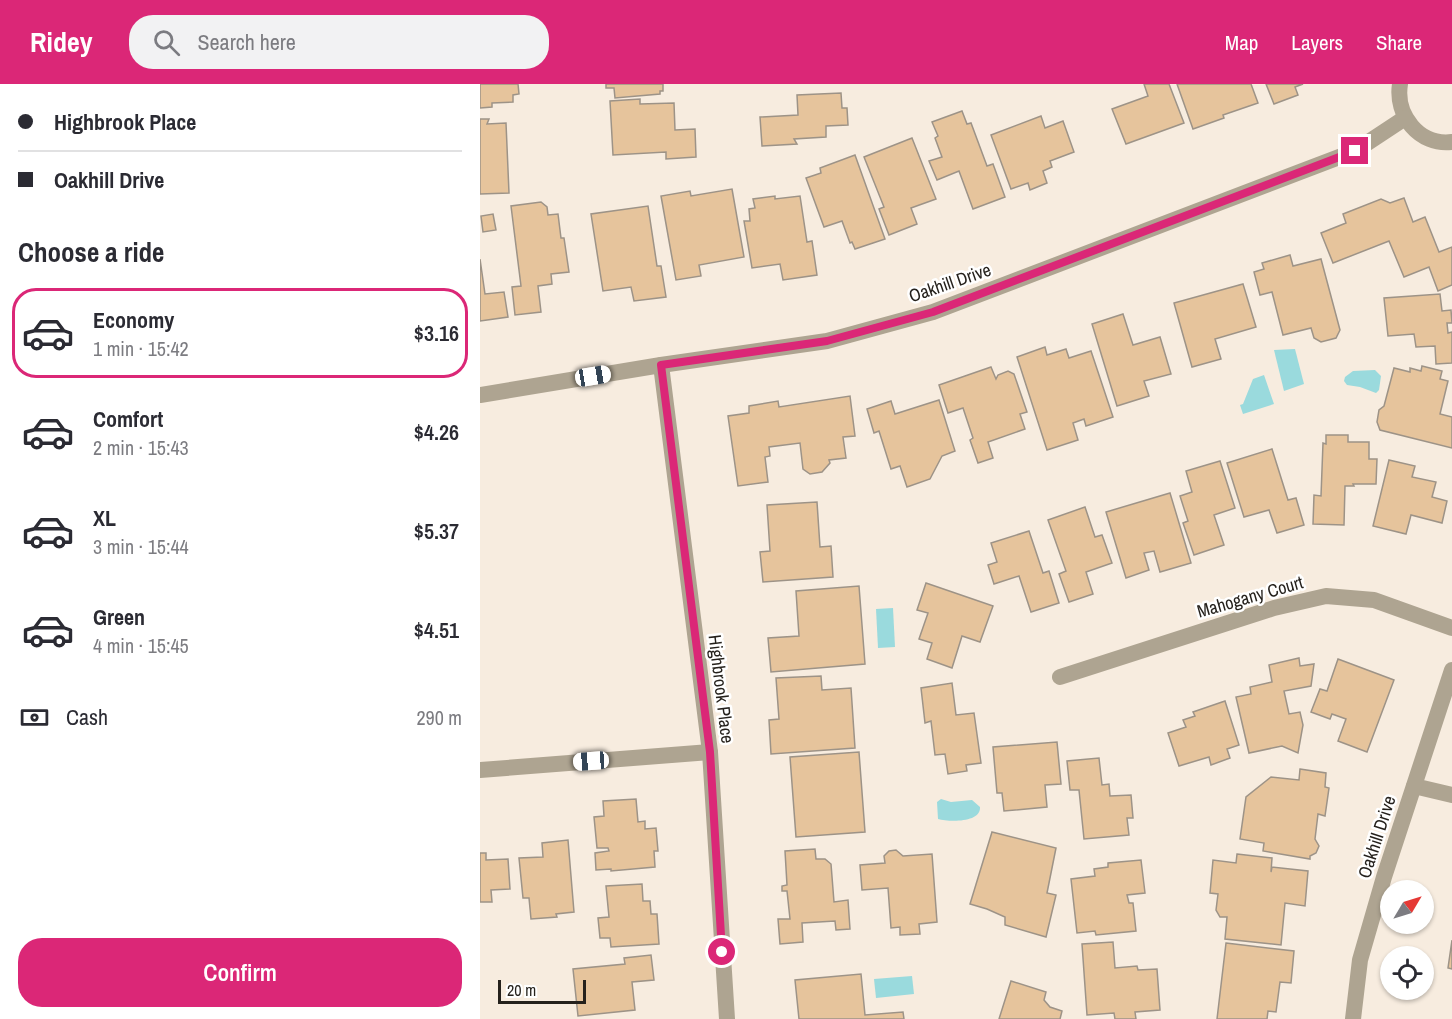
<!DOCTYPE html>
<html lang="en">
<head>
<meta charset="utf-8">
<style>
	body { margin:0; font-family:"Archivo Narrow",sans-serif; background:#f2f2f3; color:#2b2b33; height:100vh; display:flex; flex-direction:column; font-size:22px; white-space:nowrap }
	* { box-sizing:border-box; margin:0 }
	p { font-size:20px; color:#7c7c81 }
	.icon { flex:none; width:33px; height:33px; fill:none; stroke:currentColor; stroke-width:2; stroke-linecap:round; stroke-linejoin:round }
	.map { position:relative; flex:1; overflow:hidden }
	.side { display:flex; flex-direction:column; background:#fff; width:480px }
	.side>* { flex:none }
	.banner { display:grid; align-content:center; height:132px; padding:0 18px; background:#fff }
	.needle { width:39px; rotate:52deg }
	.tools { position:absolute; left:900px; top:796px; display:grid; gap:12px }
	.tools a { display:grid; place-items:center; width:54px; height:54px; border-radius:50%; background:#fff; box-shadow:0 2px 4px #0004; font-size:30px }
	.scale { position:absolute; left:18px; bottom:15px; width:88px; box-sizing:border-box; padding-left:6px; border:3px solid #25211c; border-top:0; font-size:16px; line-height:21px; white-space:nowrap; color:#25211c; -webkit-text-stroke:4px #fff; paint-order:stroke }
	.end { position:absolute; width:27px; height:27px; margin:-14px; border:8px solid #db2777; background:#fff; box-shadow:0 0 0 3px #fff }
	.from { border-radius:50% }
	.car { position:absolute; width:18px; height:36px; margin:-18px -9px; border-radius:8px; box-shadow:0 0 4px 2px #0007; background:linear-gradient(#fff 24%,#345 0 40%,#fff 0 76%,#345 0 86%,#fff 0) }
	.banner b { display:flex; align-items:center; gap:21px; height:57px; font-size:22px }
	.banner b+b { border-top:2px solid #e1e1e2 }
	.banner i { width:15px; height:15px; background:#2b2b33 }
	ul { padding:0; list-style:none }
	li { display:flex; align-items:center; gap:18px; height:90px; margin:0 12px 9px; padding:0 6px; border:3px solid transparent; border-radius:24px }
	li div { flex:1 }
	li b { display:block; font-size:22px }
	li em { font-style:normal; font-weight:600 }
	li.on { border-color:#db2777 }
	li>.icon { width:54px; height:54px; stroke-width:1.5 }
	h2 { padding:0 18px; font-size:27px; line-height:72px }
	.pay { display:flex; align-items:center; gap:15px; height:66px; padding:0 18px; font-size:22px }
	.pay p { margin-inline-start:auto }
	.cta { display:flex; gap:12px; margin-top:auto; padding:12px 18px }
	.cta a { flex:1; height:69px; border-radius:24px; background:#db2777; color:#fff; font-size:24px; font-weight:600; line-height:69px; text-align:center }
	header { display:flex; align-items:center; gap:36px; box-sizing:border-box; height:84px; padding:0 30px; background:#db2777; color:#fff }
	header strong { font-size:28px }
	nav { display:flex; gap:33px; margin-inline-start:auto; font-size:21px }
	.search { width:420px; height:54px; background:#f2f2f3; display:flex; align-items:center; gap:15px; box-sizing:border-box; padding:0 21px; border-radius:24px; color:#7c7c81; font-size:22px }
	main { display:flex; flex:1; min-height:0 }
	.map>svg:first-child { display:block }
	.water { fill:#9adadd }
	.building { fill:#e6c49c; stroke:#9d9387; stroke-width:1.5 }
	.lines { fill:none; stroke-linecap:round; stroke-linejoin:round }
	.minor { stroke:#aea491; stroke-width:16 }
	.route { stroke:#db2777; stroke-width:8 }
	.labels { text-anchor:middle; stroke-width:5; stroke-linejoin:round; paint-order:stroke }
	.street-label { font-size:18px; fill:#25211c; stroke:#fff }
</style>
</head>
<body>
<header>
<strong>Ridey</strong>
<div class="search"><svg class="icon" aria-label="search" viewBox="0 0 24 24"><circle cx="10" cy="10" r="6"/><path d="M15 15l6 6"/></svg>Search here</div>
<nav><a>Map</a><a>Layers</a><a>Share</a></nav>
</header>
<main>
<section class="side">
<div class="banner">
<b><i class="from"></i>Highbrook Place</b>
<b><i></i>Oakhill Drive</b>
</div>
<h2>Choose a ride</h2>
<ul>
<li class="on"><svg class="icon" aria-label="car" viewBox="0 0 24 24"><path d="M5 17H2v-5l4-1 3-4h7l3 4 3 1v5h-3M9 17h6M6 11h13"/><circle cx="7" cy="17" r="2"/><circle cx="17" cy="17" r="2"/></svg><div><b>Economy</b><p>1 min · 15:42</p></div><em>$3.16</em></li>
<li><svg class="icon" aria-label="car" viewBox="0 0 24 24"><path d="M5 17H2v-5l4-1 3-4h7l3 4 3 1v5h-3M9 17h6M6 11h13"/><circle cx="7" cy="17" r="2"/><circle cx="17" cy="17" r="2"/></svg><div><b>Comfort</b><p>2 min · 15:43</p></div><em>$4.26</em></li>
<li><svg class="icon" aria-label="car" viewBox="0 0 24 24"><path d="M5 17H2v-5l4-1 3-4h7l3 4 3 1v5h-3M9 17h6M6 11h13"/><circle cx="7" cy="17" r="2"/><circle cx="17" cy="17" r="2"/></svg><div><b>XL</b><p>3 min · 15:44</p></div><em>$5.37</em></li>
<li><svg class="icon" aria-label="car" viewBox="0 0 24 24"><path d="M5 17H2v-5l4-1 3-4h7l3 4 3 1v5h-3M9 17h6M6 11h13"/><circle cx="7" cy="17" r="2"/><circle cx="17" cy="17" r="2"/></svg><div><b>Green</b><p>4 min · 15:45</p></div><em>$4.51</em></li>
</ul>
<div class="pay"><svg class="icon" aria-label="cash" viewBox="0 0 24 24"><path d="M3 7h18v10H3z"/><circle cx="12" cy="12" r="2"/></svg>Cash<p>290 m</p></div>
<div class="cta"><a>Confirm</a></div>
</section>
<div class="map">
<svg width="972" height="935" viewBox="0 0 972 935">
	<rect width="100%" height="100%" fill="#f7ecdf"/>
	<g class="water">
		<polygon points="815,265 824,300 804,307 794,266"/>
		<polygon points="895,286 901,292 899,306 896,309 880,303 867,301 864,297 865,293 873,287"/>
		<polygon points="784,291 794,320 763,330 760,321 763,320 773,295"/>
		<polygon points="413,524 415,563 398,564 396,525"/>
		<path d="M461,715l10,3 21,-2 8,7c1,16 -31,15 -42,12l-1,-17z"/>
		<polygon points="432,892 434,910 396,914 394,895"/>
	</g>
	<g class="building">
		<polygon points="0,0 38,0 39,10 33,11 33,18 12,19 12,23 0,24"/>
		<polygon points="126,0 183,0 183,7 180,7 180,10 135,14 134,4 126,4"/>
		<polygon points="664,0 689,0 704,39 646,60 632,25 668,12"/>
		<polygon points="697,0 771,0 778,19 743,31 744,34 713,45"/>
		<polygon points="786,0 823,0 815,3 818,11 794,20"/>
		<polygon points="361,9 362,24 367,24 368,41 346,42 346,53 314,55 317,60 282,62 280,33 318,31 317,11"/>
		<polygon points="160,15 160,20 194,19 195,46 215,45 216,73 186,75 186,68 133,71 130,17"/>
		<polygon points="482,27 487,40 491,39 507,82 513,80 525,113 493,125 479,87 457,96 449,77 462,73 455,54 458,52 452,38"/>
		<polygon points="561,32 565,44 583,37 594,68 570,77 572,83 563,87 567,99 550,106 548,99 531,105 511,51"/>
		<polygon points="0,35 9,35 7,40 26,39 29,109 0,110"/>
		<polygon points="432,54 456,115 431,124 437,140 409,151 399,125 404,123 384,73"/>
		<polygon points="375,71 405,155 375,165 372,158 370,159 362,137 344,143 326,94 341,89 340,84"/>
		<polygon points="252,105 264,173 219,181 221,192 196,196 181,112 210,107 211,112"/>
		<polygon points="295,112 295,115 320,112 327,158 332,157 337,191 303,196 300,180 272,184 264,137 270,137 269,125 275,124 273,115"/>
		<polygon points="924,114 933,138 945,133 959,168 972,163 972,201 958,207 949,183 924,193 909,157 853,179 841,149 866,139 863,130 901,115 910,119"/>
		<polygon points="61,118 67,123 68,131 78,130 81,154 84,154 89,188 71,190 72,200 58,202 61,228 35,231 32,203 41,202 31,122"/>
		<polygon points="168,122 177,182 181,182 186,213 154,217 151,203 123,207 111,130"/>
		<polygon points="13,130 16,146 3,148 1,132"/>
		<polygon points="810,171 813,182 841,175 860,246 856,254 841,258 834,254 831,244 803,251 792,208 780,211 774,188 784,185 782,179"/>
		<polygon points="0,175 5,210 24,208 28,233 0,237"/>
		<polygon points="763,200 776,243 735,255 741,275 712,283 694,219"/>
		<polygon points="960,210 962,227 971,226 972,239 967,239 968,249 972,248 972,279 956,280 955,262 936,263 934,250 908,252 904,214"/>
		<polygon points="643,230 653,261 680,253 691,290 664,297 669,312 637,322 612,240"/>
		<polygon points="565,263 567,271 586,265 589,274 611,267 633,333 606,342 604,335 593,339 598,356 567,366 537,273"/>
		<polygon points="942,282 962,287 960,295 968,297 960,330 972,333 972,364 900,346 897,338 899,326 904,322 914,284 930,288 930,284 941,287"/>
		<polygon points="511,283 516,295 518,291 528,287 534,290 547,328 540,330 545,345 508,358 513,374 498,379 490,356 493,354 483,324 468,329 459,301"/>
		<polygon points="370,312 375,352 363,353 366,374 349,376 350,379 342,388 330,390 323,385 320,359 289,363 290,372 285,373 288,398 258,402 248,332 269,329 269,322 298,317 299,323"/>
		<polygon points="459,316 475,367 462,372 450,395 427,403 420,382 411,385 399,347 394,349 387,325 411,317 415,330"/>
		<polygon points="846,351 868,351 868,358 889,358 889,375 897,375 896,400 873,400 874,402 865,402 864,441 833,440 834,411 841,412 843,359 846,360"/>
		<polygon points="792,365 808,416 816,414 824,441 797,449 789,426 764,433 747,379"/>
		<polygon points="909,376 935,382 932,393 956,398 952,413 967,417 962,439 931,431 926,450 893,442"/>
		<polygon points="740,377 755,424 734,431 744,461 714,471 703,439 708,437 700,412 712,408 706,387"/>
		<polygon points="690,409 711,479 680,488 674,467 664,469 669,486 646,494 626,428"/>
		<polygon points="337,418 340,463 351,462 353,493 283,498 280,468 290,467 287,421"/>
		<polygon points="605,423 615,453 622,451 632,479 606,488 613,510 589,518 579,490 586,487 568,436"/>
		<polygon points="549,447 563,489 569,487 579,519 551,528 539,492 514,500 508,481 517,478 511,459"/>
		<polygon points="446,499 513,522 500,558 482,552 472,584 447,575 452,559 439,555 448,529 437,526"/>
		<polygon points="379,502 385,580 291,588 288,554 319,552 316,507"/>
		<polygon points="819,574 820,582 834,580 831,602 804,607 809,630 820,628 823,641 818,669 802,662 769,669 756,613 771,610 770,603 792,598 789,581"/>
		<polygon points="858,575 914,596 887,668 858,657 866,635 852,630 850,635 831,628 840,605 847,607"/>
		<polygon points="341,592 342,606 371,604 375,664 291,670 289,636 299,635 296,594"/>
		<polygon points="472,599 476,631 494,629 501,679 486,681 487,687 468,690 465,670 455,671 451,637 445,639 441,604"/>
		<polygon points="745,617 759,661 747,665 750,674 731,681 729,673 699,682 688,649 706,643 703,636 715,632 713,628"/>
		<polygon points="577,658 581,700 565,701 567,723 524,727 522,709 517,709 513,663"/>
		<polygon points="379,668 385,748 316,753 310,673"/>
		<polygon points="619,674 622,701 629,700 630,712 651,711 653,734 647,734 649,751 604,755 599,706 590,706 587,677"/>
		<polygon points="820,685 846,689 845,703 849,704 845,732 838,730 835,755 839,762 836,769 830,772 830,775 783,767 784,759 760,755 766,713 791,693 819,696"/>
		<polygon points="156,715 158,738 165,737 165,745 176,744 178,767 174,767 175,783 131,787 131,785 116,786 115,769 129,767 128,764 117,764 114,733 124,732 123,717"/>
		<polygon points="512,748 576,764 567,809 576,811 566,853 525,841 525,833 507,825 490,820"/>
		<polygon points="88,756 94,828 76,830 77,833 51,835 49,814 43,814 39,774 63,773 62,759"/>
		<polygon points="335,765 336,775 345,775 351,780 354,818 368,816 370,845 356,846 355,837 322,839 323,858 300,860 298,835 310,835 307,807 302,807 302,802 307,801 305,767"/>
		<polygon points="416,766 423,772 452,770 457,838 439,840 440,850 420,851 420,843 411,844 408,804 382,806 380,781 405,779 404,772 409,767"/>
		<polygon points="0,769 6,769 6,776 28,775 30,805 11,806 12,818 0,818"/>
		<polygon points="757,770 792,774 791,788 792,783 828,787 825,822 805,819 801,861 745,855 747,833 740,833 736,826 738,810 730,809 733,776 756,779"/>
		<polygon points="661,776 665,809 647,811 649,819 653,819 656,847 616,851 615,847 597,849 591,795 615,792 614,785 628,783 628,779"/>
		<polygon points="162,800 163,817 170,817 171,830 177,830 179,860 131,863 130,854 120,854 118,834 129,833 126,802"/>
		<polygon points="972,856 972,885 968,884"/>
		<polygon points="633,858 635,884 657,882 658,886 677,885 680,926 655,928 656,935 635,935 634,929 607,931 602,860"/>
		<polygon points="746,859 814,867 811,899 800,898 796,928 788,927 787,935 737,935"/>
		<polygon points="171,871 174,896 152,898 155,926 98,932 93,885 145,880 144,874"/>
		<polygon points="381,890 385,931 423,928 424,935 319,935 315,896"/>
		<polygon points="531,897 566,908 564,916 570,923 582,927 580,935 519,935"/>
	</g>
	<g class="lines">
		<g class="minor">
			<path d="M920,0c-5,31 19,62 52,58"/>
			<polyline points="181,281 230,668 247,935"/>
			<polyline points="0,311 181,281 347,257 453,228 875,67 925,34"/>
			<polyline points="580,593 794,524 846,512 894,516 972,544"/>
			<polyline points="0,686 230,668"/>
			<polyline points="934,702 972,711"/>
			<polyline points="873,935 880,876 904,793 972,586"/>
		</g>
	</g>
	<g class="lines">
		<polyline class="route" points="242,868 230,668 181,281 347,257 453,228 875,67"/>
	</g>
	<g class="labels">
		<g class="street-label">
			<text transform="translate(470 199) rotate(-19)" y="6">Oakhill Drive</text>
			<text transform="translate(770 513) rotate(-16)" y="6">Mahogany Court</text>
			<text transform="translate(241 605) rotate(83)" y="6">Highbrook Place</text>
			<text transform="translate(897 753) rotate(-72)" y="6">Oakhill Drive</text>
		</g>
	</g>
</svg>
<div class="tools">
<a><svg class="needle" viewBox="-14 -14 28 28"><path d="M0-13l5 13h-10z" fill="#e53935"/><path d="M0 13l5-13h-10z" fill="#7c7c81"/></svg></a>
<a><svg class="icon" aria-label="locate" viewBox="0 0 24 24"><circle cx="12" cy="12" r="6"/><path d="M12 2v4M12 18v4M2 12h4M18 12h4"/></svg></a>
</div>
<div class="scale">20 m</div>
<i class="end from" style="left:242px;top:868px"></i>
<i class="end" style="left:875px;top:67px"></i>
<i class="car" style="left:113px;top:292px;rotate:81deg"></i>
<i class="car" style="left:111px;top:677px;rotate:266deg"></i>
</div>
</main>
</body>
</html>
